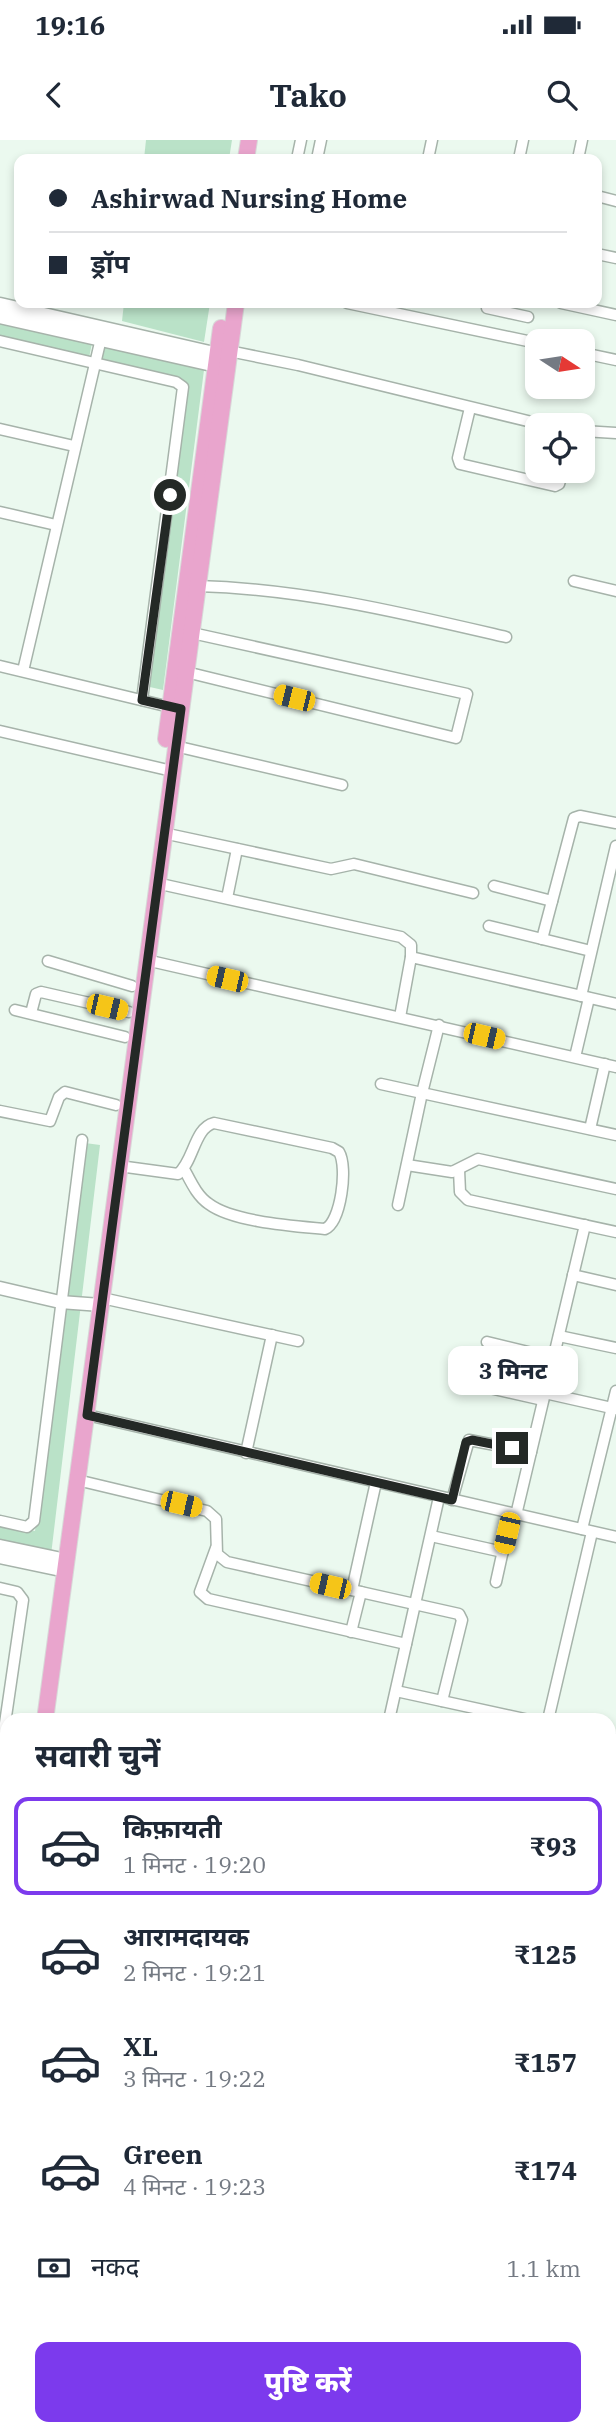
<!DOCTYPE html>
<html lang="hi">
<head>
<meta charset="utf-8">
<style>
	body { margin:0; font-family:"IBM Plex Serif","Noto Sans Devanagari",serif; background:#f6f6f7; color:#1f2937; height:100vh; display:flex; flex-direction:column; font-size:26px; white-space:nowrap }
	* { box-sizing:border-box; margin:0 }
	p { font-size:23px; color:#747a83 }
	.icon { flex:none; width:38px; height:38px; fill:none; stroke:currentColor; stroke-width:2; stroke-linecap:round; stroke-linejoin:round }
	.map { position:relative; flex:1; overflow:hidden }
	.details { position:absolute; left:0px; top:1573px; width:616px; height:723px; display:flex; flex-direction:column; background:#fff; border-radius:21px 21px 0 0; box-shadow:0 4px 10px #0003 }
	.details>* { flex:none }
	.guide { position:absolute; left:14px; top:14px; width:588px; height:154px; border-radius:14px; box-shadow:0 4px 10px #0003; display:grid; align-content:center; height:154px; padding:0 35px; background:#fff }
	.needle { width:46px; rotate:102deg }
	.tools { position:absolute; left:525px; top:189px; display:grid; gap:14px }
	.tools a { display:grid; place-items:center; width:70px; height:70px; border-radius:14px; background:#fff; box-shadow:0 4px 10px #0003; font-size:35px }
	.end { position:absolute; width:32px; height:32px; margin:-16px; border:9px solid #242926; background:#fff; box-shadow:0 0 0 4px #fff }
	.from { border-radius:50% }
	.bubble { position:absolute; height:49px; border-radius:14px; background:#fff; box-shadow:0 4px 10px #0003; font-size:23px; font-weight:800; line-height:49px; text-align:center }
	.car { position:absolute; width:21px; height:42px; margin:-21px -10px; border-radius:9px; box-shadow:0 0 5px 2px #0007; background:linear-gradient(#f5c518 24%,#345 0 40%,#f5c518 0 76%,#345 0 86%,#f5c518 0) }
	.guide b { display:flex; align-items:center; gap:24px; height:66px; font-size:26px }
	.guide b+b { border-top:2px solid #e0e1e3 }
	.guide i { width:18px; height:18px; background:#1f2937 }
	ul { padding:0; list-style:none }
	li { display:flex; align-items:center; gap:21px; height:98px; margin:0 14px 10px; padding:0 21px; border:4px solid transparent; border-radius:14px }
	li div { flex:1 }
	li b { display:block; font-size:26px }
	li em { font-style:normal; font-weight:800 }
	li.selected { border-color:#7c3aed }
	li>.icon { width:63px; height:63px; stroke-width:1.5 }
	h2 { padding:0 35px; font-size:32px; line-height:84px }
	.pay { display:flex; align-items:center; gap:18px; height:77px; padding:0 35px; font-size:26px }
	.pay p { margin-inline-start:auto }
	.cta { display:flex; gap:14px; margin-top:auto; padding:14px 35px }
	.cta a { flex:1; height:80px; border-radius:14px; background:#7c3aed; color:#fff; font-size:28px; font-weight:800; line-height:80px; text-align:center }
	.status { display:flex; justify-content:space-between; align-items:center; height:49px; padding:0 35px; background:#fff; direction:ltr }
	.status svg { height:19px; fill:currentColor }
	header { display:flex; justify-content:space-between; align-items:center; height:91px; padding:0 35px; background:#fff; font-size:32px; font-weight:800 }
	.map>svg:first-child { display:block }
	.green { fill:#bae2c8 }
	.water { fill:#95cca9 }
	.lines { fill:none; stroke-linecap:round; stroke-linejoin:round }
	.minor-casing { stroke:#a6b3aa; stroke-width:13 }
	.tertiary-casing { stroke:#a6b3aa; stroke-width:15 }
	.secondary-casing { stroke:#a6b3aa; stroke-width:17 }
	.primary-casing { stroke:#d8d8d8; stroke-width:18 }
	.minor { stroke:#fff; stroke-width:10 }
	.tertiary { stroke:#fff; stroke-width:12 }
	.secondary { stroke:#fff; stroke-width:14 }
	.primary { stroke:#e9a5cd; stroke-width:16 }
	.route { stroke:#242926; stroke-width:9 }
</style>
</head>
<body>
<div class="status"><b>19:16</b><svg viewBox="0 0 49 12"><path d="M0 12V9h3v3zM5 12V6h3v6zM10 12V3h3v9zM15 12V0h3v12zM26 1h20v11H26zM47 4h2v5h-2z"/></svg></div>
<header><svg class="icon" aria-label="back" viewBox="0 0 24 24"><path d="M15 5l-7 7 7 7"/></svg>Tako<svg class="icon" aria-label="search" viewBox="0 0 24 24"><circle cx="10" cy="10" r="6"/><path d="M15 15l6 6"/></svg></header>
<div class="map">
<svg width="616" height="2295" viewBox="0 0 616 2295">
	<rect width="100%" height="100%" fill="#ebf9ef"/>
	<g class="green">
		<polygon points="146,0 232,0 229,19 144,19"/>
		<polygon points="124,163 210,163 204,202 122,181"/>
		<polygon points="0,182 92,203 89,218 0,197"/>
		<polygon points="100,205 204,230 163,550 141,545 182,240 98,220"/>
		<polygon points="85,1003 100,1005 51,1415 0,1403 0,1383 35,1391"/>
	</g>
	<polygon class="water" points="609,1911 616,1911 616,2020 609,2019"/>
	<g class="lines">
		<defs>
			<g id="minor">
				<polyline points="297,19 301,0"/>
				<polyline points="317,19 321,0"/>
				<polyline points="428,19 432,0"/>
				<polyline points="519,19 523,0"/>
				<polyline points="578,19 582,0"/>
				<polyline points="597,56 616,61"/>
				<polyline points="597,114 616,118"/>
				<polyline points="347,163 537,203"/>
				<polyline points="561,163 616,175"/>
				<polyline points="487,168 528,177"/>
				<polyline points="0,201 176,242 183,247 142,560"/>
				<polyline points="229,211 298,225 544,285"/>
				<polyline points="583,213 616,220"/>
				<polyline points="470,268 458,318 460,324 555,346 559,344 563,331"/>
				<polyline points="0,289 74,306"/>
				<polyline points="583,291 616,293"/>
				<polyline points="0,372 56,385"/>
				<polyline points="574,441 616,451"/>
				<path d="M198,446c106,3 205,27 308,51"/>
				<polyline points="0,526 174,568"/>
				<polyline points="23,531 102,194"/>
				<polyline points="186,532 456,598 467,554 192,493"/>
				<polyline points="0,591 172,631"/>
				<polyline points="175,606 342,645"/>
				<polyline points="163,693 331,729 354,724 473,753"/>
				<polyline points="156,743 401,797 411,805 411,817"/>
				<polyline points="494,746 552,761"/>
				<polyline points="227,758 237,709"/>
				<polyline points="489,786 591,811"/>
				<polyline points="542,799 574,678 580,676 616,683"/>
				<polyline points="146,820 616,927"/>
				<polyline points="48,821 132,846"/>
				<polyline points="581,856 616,706"/>
				<polyline points="15,870 125,897"/>
				<polyline points="31,873 36,854 41,852 129,872"/>
				<polyline points="400,877 411,817 616,864"/>
				<polyline points="439,885 422,953 616,995"/>
				<polyline points="575,917 589,858"/>
				<polyline points="381,944 422,953 398,1065"/>
				<polyline points="0,971 50,981 59,957 65,952 116,965"/>
				<polyline points="590,989 605,924"/>
				<polyline points="407,1025 452,1032 478,1019 616,1049"/>
				<path d="M119,1026l59,8c16,-13 16,-46 36,-51l118,25 7,4c9,15 2,70 -14,77 -31,-3 -92,-7 -116,-25 -12,-8 -18,-22 -25,-35"/>
				<polyline points="459,1030 460,1052 468,1060 616,1092"/>
				<polyline points="573,1135 616,1145"/>
				<polyline points="102,1158 298,1201"/>
				<polyline points="559,1196 616,1208"/>
				<polyline points="487,1202 553,1218"/>
				<polyline points="472,1244 543,1260"/>
				<polyline points="545,1253 616,1269"/>
				<polyline points="87,1275 616,1397"/>
				<polyline points="246,1313 272,1195"/>
				<polyline points="77,1340 207,1371 216,1379 217,1414 227,1422 459,1474 462,1480 442,1561"/>
				<polyline points="452,1360 469,1300 531,1312"/>
				<polyline points="516,1375 585,1085"/>
				<polyline points="0,1381 27,1387 34,1381 82,1000"/>
				<polyline points="582,1389 616,1251"/>
				<polyline points="431,1396 503,1412"/>
				<polyline points="216,1408 200,1452 208,1459 406,1504"/>
				<polyline points="496,1442 511,1374"/>
				<polyline points="0,1448 17,1452 23,1460 3,1597 7,1620"/>
				<polyline points="352,1450 376,1342"/>
				<polyline points="351,1492 361,1452"/>
				<polyline points="396,1551 529,1580"/>
				<polyline points="389,1580 439,1357"/>
				<polyline points="548,1580 592,1392"/>
				<polyline points="609,1598 616,1600"/>
				<polyline points="609,1645 616,1646"/>
				<polyline points="0,2040 7,2041"/>
				<polyline points="0,2238 7,2239"/>
				<polyline points="295,2289 330,2295"/>
				<polyline points="85,2295 86,2289"/>
				<polyline points="159,2295 160,2289"/>
				<polyline points="208,2295 209,2289"/>
				<polyline points="277,2295 278,2289"/>
				<polyline points="342,2295 343,2289"/>
			</g>
			<g id="tertiary">
				<polyline points="0,1148 60,1162 101,1165"/>
				<polyline points="0,1406 57,1418 65,1424 56,1429 0,1417"/>
			</g>
			<g id="secondary">
				<polyline points="0,165 227,217"/>
				<polyline points="0,176 212,224"/>
			</g>
			<g id="primary">
				<polyline points="246,19 249,0"/>
				<polyline points="166,599 221,188"/>
				<polyline points="45,1580 236,163"/>
				<polyline points="0,1849 7,1796"/>
				<polyline points="0,1940 7,1886"/>
			</g>
		</defs>
		<use href="#minor" class="minor-casing"/>
		<use href="#tertiary" class="tertiary-casing"/>
		<use href="#secondary" class="secondary-casing"/>
		<use href="#primary" class="primary-casing"/>
		<use href="#minor" class="minor"/>
		<use href="#tertiary" class="tertiary"/>
		<use href="#secondary" class="secondary"/>
		<use href="#primary" class="primary"/>
	</g>
	<g class="lines">
		<polyline class="route" points="170,355 142,560 181,569 87,1275 452,1360 466,1302 472,1300 512,1308"/>
	</g>
</svg>
<div class="tools">
<a><svg class="needle" viewBox="-14 -14 28 28"><path d="M0-13l5 13h-10z" fill="#e53935"/><path d="M0 13l5-13h-10z" fill="#747a83"/></svg></a>
<a><svg class="icon" aria-label="locate" viewBox="0 0 24 24"><circle cx="12" cy="12" r="6"/><path d="M12 2v4M12 18v4M2 12h4M18 12h4"/></svg></a>
</div>
<i class="end from" style="left:170px;top:355px"></i>
<i class="end" style="left:512px;top:1308px"></i>
<div class="bubble" style="left:448px;top:1206px;width:130px">3 मिनट</div>
<i class="car" style="left:294px;top:558px;rotate:284deg"></i>
<i class="car" style="left:227px;top:839px;rotate:283deg"></i>
<i class="car" style="left:107px;top:867px;rotate:103deg"></i>
<i class="car" style="left:484px;top:896px;rotate:103deg"></i>
<i class="car" style="left:181px;top:1364px;rotate:103deg"></i>
<i class="car" style="left:507px;top:1393px;rotate:193deg"></i>
<i class="car" style="left:330px;top:1446px;rotate:283deg"></i>
<div class="guide">
<b><i class="from"></i>Ashirwad Nursing Home</b>
<b><i></i>ड्रॉप</b>
</div>
<section class="details">
<h2>सवारी चुनें</h2>
<ul>
<li class="selected"><svg class="icon" aria-label="car" viewBox="0 0 24 24"><path d="M5 17H2v-5l4-1 3-4h7l3 4 3 1v5h-3M9 17h6M6 11h13"/><circle cx="7" cy="17" r="2"/><circle cx="17" cy="17" r="2"/></svg><div><b>किफ़ायती</b><p>1 मिनट · 19:20</p></div><em>₹93</em></li>
<li><svg class="icon" aria-label="car" viewBox="0 0 24 24"><path d="M5 17H2v-5l4-1 3-4h7l3 4 3 1v5h-3M9 17h6M6 11h13"/><circle cx="7" cy="17" r="2"/><circle cx="17" cy="17" r="2"/></svg><div><b>आरामदायक</b><p>2 मिनट · 19:21</p></div><em>₹125</em></li>
<li><svg class="icon" aria-label="car" viewBox="0 0 24 24"><path d="M5 17H2v-5l4-1 3-4h7l3 4 3 1v5h-3M9 17h6M6 11h13"/><circle cx="7" cy="17" r="2"/><circle cx="17" cy="17" r="2"/></svg><div><b>XL</b><p>3 मिनट · 19:22</p></div><em>₹157</em></li>
<li><svg class="icon" aria-label="car" viewBox="0 0 24 24"><path d="M5 17H2v-5l4-1 3-4h7l3 4 3 1v5h-3M9 17h6M6 11h13"/><circle cx="7" cy="17" r="2"/><circle cx="17" cy="17" r="2"/></svg><div><b>Green</b><p>4 मिनट · 19:23</p></div><em>₹174</em></li>
</ul>
<div class="pay"><svg class="icon" aria-label="cash" viewBox="0 0 24 24"><path d="M3 7h18v10H3z"/><circle cx="12" cy="12" r="2"/></svg>नकद<p>1.1 km</p></div>
<div class="cta"><a>पुष्टि करें</a></div>
</section>
</div>
</body>
</html>
